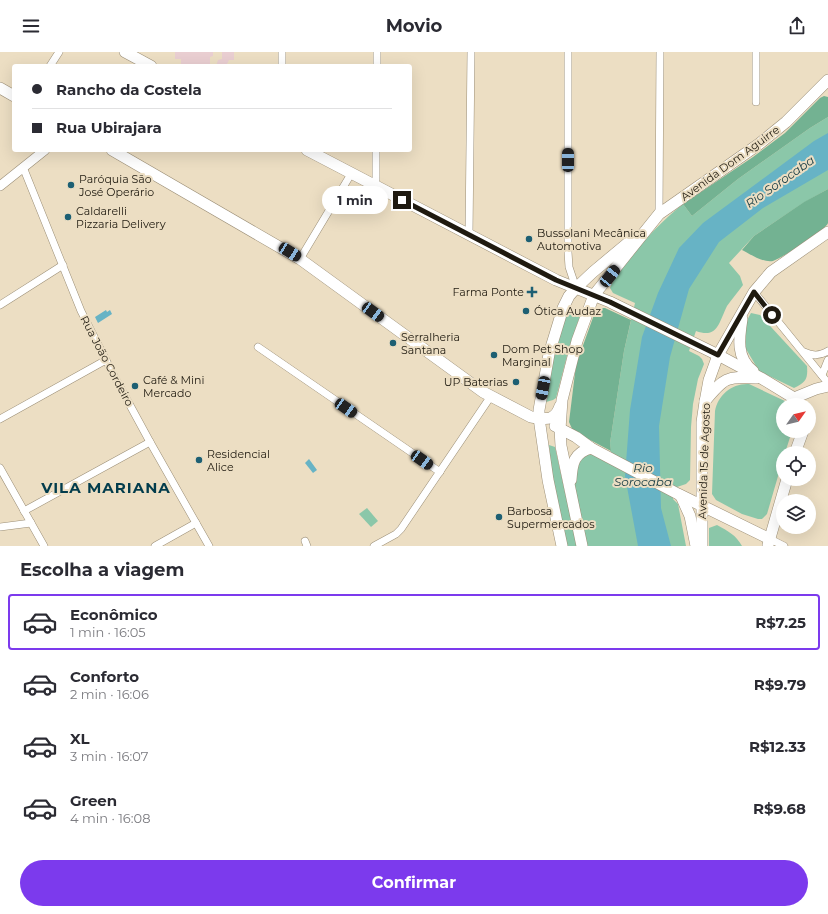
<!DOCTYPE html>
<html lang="pt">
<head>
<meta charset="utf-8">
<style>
	body { margin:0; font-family:Montserrat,sans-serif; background:#f7f7f7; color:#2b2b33; height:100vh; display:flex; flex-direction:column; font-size:15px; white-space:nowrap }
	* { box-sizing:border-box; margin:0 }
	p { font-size:13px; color:#7c7c81 }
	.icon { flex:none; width:22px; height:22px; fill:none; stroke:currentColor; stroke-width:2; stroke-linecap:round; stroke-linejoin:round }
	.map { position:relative; height:494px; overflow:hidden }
	.sheet { display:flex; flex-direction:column; background:#fff; flex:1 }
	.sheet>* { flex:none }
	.hud { position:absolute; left:12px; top:12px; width:400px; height:88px; border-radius:4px; box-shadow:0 4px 16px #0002; display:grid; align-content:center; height:88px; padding:0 20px; background:#fff }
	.needle { width:26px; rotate:56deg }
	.buttons { position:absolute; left:776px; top:346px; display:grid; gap:8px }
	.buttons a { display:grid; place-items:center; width:40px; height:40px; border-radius:50%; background:#fff; box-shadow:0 4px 16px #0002; font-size:20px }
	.end { position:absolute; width:18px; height:18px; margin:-9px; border:5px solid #1f1a10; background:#fff; box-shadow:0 0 0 2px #fff }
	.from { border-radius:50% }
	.bubble { position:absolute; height:28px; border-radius:14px; background:#fff; box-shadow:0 4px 16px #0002; font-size:13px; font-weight:700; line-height:28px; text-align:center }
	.car { position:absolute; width:12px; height:24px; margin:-12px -6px; border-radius:5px; box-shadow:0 0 3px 1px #0007; background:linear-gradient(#222 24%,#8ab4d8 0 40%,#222 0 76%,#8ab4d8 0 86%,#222 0) }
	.hud b { display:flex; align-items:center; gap:14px; height:38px; font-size:15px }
	.hud b+b { border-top:1px solid #e1e1e2 }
	.hud i { width:10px; height:10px; background:#2b2b33 }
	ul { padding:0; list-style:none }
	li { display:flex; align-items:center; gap:12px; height:56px; margin:0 8px 6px; padding:0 12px; border:2px solid transparent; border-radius:4px }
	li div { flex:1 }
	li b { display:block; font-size:15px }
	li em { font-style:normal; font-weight:700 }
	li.active { border-color:#7c3aed }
	li>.icon { width:36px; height:36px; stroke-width:1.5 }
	h2 { padding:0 20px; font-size:18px; line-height:48px }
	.action { display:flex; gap:8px; margin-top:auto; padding:8px 20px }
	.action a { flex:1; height:46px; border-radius:24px; background:#7c3aed; color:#fff; font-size:16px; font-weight:700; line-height:46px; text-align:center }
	header { display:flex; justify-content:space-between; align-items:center; height:52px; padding:0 20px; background:#fff; font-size:18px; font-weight:700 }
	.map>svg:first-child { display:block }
	.education { fill:#e9ced1 }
	.green { fill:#8bc7a9 }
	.forest { fill:#73b292 }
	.water { fill:#67b3c5 }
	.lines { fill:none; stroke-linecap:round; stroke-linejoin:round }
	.minor-casing { stroke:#9b8e76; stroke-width:8 }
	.tertiary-casing { stroke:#9b8e76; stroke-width:10 }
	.secondary-casing { stroke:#9b8e76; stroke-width:12 }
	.minor { stroke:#fff; stroke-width:7 }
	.tertiary { stroke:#fff; stroke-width:9 }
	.secondary { stroke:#fff; stroke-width:11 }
	.route { stroke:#1f1a10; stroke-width:5 }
	.poi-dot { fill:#1d5f73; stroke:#ecdec3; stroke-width:1.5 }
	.labels { text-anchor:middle; stroke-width:4; stroke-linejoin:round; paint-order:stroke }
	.street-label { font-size:11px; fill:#1f1a10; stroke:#ecdec3 }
	.poi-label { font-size:11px; fill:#1f1a10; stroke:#ecdec3; text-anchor:start }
	.water-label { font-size:12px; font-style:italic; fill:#153a42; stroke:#ecdec3 }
	.district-label { font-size:15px; font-weight:bold; letter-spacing:1px; fill:#023c4c; stroke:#ecdec3 }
</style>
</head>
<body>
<header><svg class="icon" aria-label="menu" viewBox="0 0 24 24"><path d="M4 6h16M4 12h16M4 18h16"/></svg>Movio<svg class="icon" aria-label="share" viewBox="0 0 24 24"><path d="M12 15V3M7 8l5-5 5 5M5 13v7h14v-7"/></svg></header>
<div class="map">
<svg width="828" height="494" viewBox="0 0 828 494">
	<rect width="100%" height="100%" fill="#ecdec3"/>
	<g class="education">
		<polygon points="175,0 213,0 213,4 210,5 210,14 181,14 181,7 175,7"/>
		<polygon points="222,0 234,0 234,8 229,8 226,14 216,14 218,8 222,7"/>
	</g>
	<g class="green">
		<path d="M828,65v72l-25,14 -49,33 -25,27 11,13 3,9c-5,7 -11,14 -16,21 -8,16 -9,33 -31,25l-7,20 10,5 3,3 2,5 -6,15 -5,25 -2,23 -1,53 -4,4 -9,3 -4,-1v13l5,5 8,42h-99l-13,-64v-8l9,-19h10l19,10 -2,-22 14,-92 11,-48 -22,-10 -3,-5c5,-12 13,-21 21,-31 16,-20 32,-37 52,-53l9,12 46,-37 72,-51z"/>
		<polygon points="567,256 581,261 569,296 556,346 553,348 546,350 544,348 551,307"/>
		<path d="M751,261l9,2 47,51c1,13 -1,16 -13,22l-35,-17 -13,-22 -3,-15 3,-12z"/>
		<path d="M749,332l38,18 1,3h-5v26h9l-7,22h-2v6l-16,55 -5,5h-4l-16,-5 -26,-14 -4,-6 3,-83c3,-16 17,-28 34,-27z"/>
		<polygon points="549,393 555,395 577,494 567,494 553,433"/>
		<polygon points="367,456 378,469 371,475 359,462"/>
		<path d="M717,473c11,6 19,10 25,21h-33v-18z"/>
	</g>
	<g class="forest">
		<polygon points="824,44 828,45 828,65 810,76 738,127 692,164 683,152 753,105 785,81 820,46"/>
		<path d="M828,137c0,10 0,25 0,34 -2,7 -46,35 -55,38 -10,2 -23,-7 -31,-11l12,-14 50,-34z"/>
		<polygon points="601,256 605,256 631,268 624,299 610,391 611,399 573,379 569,370 576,313 595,260"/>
	</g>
	<g class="water">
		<polygon points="828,81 828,118 763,156 719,190 689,237 670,305 659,374 661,456 671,494 638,494 625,424 630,358 642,285 658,241 679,196 703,171 814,89"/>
		<polygon points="106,258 107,260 110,258 112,262 98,271 95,265"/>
		<polygon points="309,407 317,418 313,421 305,411"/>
	</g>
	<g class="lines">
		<defs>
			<g id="minor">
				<polyline points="282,0 282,14"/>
				<polyline points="568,0 568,200 569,215 576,236"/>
				<polyline points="50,14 59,0"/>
				<polyline points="377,14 377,0"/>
				<polyline points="756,50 756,0"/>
				<polyline points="23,115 81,259 113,322 150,390 209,494"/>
				<polyline points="375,134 376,128 376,98"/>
				<polyline points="659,162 660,0"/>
				<polyline points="469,183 471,0"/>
				<polyline points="300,207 351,122"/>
				<polyline points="754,240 828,331"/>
				<polyline points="0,253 63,213"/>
				<polyline points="258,295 440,420"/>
				<path d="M804,300c9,4 15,4 24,-1"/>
				<polyline points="822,323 828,308"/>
				<polyline points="0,367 106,308"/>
				<polyline points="0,416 44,494"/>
				<polyline points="24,459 150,390"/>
				<polyline points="0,475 31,471"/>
				<polyline points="770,487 784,494"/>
				<polyline points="305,489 307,494"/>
				<polyline points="155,494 196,471"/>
				<polyline points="374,494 396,482 401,477 491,344"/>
			</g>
			<polyline id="tertiary" points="0,134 45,98"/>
			<g id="secondary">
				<polyline points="125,0 151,14"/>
				<polyline points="0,36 14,44"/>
				<path d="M112,98l188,109 183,133 48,25c14,2 24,5 29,-11"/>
				<polyline points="307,98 556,228 610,250 718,303 761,326 794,346 800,353"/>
				<path d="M742,267c-3,19 -6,39 11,52"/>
				<polyline points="794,346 816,337 828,334"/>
				<path d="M705,349c19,-23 21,-25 51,-23"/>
				<polyline points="555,374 576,385 591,396 678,442 770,487"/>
				<polyline points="795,401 803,379"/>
				<path d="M571,428c1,-17 3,-27 20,-32"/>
				<polyline points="681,444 690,464 696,494"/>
				<polyline points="768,493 787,427"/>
				<polyline points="562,494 548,428 539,366 539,358 549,302 563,256 569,244 576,236 593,220 635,185"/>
				<polyline points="582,494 561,394 560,377 562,348 577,289 594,243 659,162 759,92 786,70 828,28"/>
				<polyline points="702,494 702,370 705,350 709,328 718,303 754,240 771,220 828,180"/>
			</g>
		</defs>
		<use href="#minor" class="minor-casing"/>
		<use href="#tertiary" class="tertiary-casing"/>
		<use href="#secondary" class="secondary-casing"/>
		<use href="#minor" class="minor"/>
		<use href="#tertiary" class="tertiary"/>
		<use href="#secondary" class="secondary"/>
	</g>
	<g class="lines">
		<polyline class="route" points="402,148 556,228 610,250 718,303 754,240 772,263"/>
	</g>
	<g class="poi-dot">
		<circle cx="71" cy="133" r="4"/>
		<circle cx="68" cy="165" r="4"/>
		<circle cx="529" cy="187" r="4"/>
		<path d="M530 234h4v4h4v4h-4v4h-4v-4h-4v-4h4z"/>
		<circle cx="526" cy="259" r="4"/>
		<circle cx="393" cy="291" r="4"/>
		<circle cx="494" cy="303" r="4"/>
		<circle cx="516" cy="330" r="4"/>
		<circle cx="135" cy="334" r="4"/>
		<circle cx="199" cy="408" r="4"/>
		<circle cx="499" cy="465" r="4"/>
	</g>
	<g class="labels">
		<g class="street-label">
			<text transform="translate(730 111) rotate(-36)" y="4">Avenida Dom Aguirre</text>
			<text transform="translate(107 309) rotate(62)" y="4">Rua João Cordeiro</text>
			<text transform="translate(704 409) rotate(-88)" y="4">Avenida 15 de Agosto</text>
		</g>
		<g class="poi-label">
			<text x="79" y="131">Paróquia São<tspan x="79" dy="13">José Operário</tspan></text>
			<text x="76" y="163">Caldarelli<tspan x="76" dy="13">Pizzaria Delivery</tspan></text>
			<text x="537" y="185">Bussolani Mecânica<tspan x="537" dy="13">Automotiva</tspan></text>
			<text x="524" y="244" text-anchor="end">Farma Ponte</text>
			<text x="534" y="263">Ótica Audaz</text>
			<text x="401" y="289">Serralheria<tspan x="401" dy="13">Santana</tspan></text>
			<text x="502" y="301">Dom Pet Shop<tspan x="502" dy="13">Marginal</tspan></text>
			<text x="143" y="332">Café &amp; Mini<tspan x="143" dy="13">Mercado</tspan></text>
			<text x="508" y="334" text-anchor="end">UP Baterias</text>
			<text x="207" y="406">Residencial<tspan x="207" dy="13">Alice</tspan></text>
			<text x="507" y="463">Barbosa<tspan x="507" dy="13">Supermercados</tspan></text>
		</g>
		<g class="water-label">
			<text transform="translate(780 130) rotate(-35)" y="4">Rio Sorocaba</text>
			<text x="643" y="420">Rio<tspan x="643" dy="14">Sorocaba</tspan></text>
		</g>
		<g class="district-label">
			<text x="106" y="441">VILA MARIANA</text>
		</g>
	</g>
</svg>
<div class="buttons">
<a><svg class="needle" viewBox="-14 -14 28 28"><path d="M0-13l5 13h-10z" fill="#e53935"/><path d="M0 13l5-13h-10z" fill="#7c7c81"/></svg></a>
<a><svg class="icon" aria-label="locate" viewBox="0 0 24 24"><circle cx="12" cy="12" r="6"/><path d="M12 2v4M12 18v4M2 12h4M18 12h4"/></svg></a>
<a><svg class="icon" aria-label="layers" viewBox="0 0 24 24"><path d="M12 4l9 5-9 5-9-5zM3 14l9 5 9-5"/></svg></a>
</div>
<i class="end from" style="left:772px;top:263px"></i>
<i class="end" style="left:402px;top:148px"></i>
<div class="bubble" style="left:322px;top:134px;width:66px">1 min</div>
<i class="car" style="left:568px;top:108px;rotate:0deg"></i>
<i class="car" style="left:290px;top:200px;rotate:122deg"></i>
<i class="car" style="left:610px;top:224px;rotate:38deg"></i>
<i class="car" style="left:373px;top:260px;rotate:126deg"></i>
<i class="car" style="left:543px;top:336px;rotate:191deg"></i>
<i class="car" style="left:346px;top:356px;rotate:124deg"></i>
<i class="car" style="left:422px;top:408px;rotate:125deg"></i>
<div class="hud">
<b><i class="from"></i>Rancho da Costela</b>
<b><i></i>Rua Ubirajara</b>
</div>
</div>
<section class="sheet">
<h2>Escolha a viagem</h2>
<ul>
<li class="active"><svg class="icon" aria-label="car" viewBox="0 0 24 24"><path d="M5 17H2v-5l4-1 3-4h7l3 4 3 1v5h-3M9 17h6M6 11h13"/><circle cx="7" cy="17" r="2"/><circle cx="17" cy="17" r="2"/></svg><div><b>Econômico</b><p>1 min · 16:05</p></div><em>R$7.25</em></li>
<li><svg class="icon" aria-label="car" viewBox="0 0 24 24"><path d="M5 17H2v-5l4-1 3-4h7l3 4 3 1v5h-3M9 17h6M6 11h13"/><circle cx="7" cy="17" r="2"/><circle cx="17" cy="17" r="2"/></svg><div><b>Conforto</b><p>2 min · 16:06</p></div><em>R$9.79</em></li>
<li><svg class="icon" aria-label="car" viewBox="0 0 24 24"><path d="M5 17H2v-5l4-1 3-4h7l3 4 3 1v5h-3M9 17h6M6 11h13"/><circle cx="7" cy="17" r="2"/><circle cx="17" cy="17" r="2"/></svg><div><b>XL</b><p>3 min · 16:07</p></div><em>R$12.33</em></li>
<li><svg class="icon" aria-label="car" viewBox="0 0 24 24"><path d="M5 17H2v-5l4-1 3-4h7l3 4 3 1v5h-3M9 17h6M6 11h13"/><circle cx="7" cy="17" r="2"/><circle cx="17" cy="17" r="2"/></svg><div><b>Green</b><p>4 min · 16:08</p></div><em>R$9.68</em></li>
</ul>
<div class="action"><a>Confirmar</a></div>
</section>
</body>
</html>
